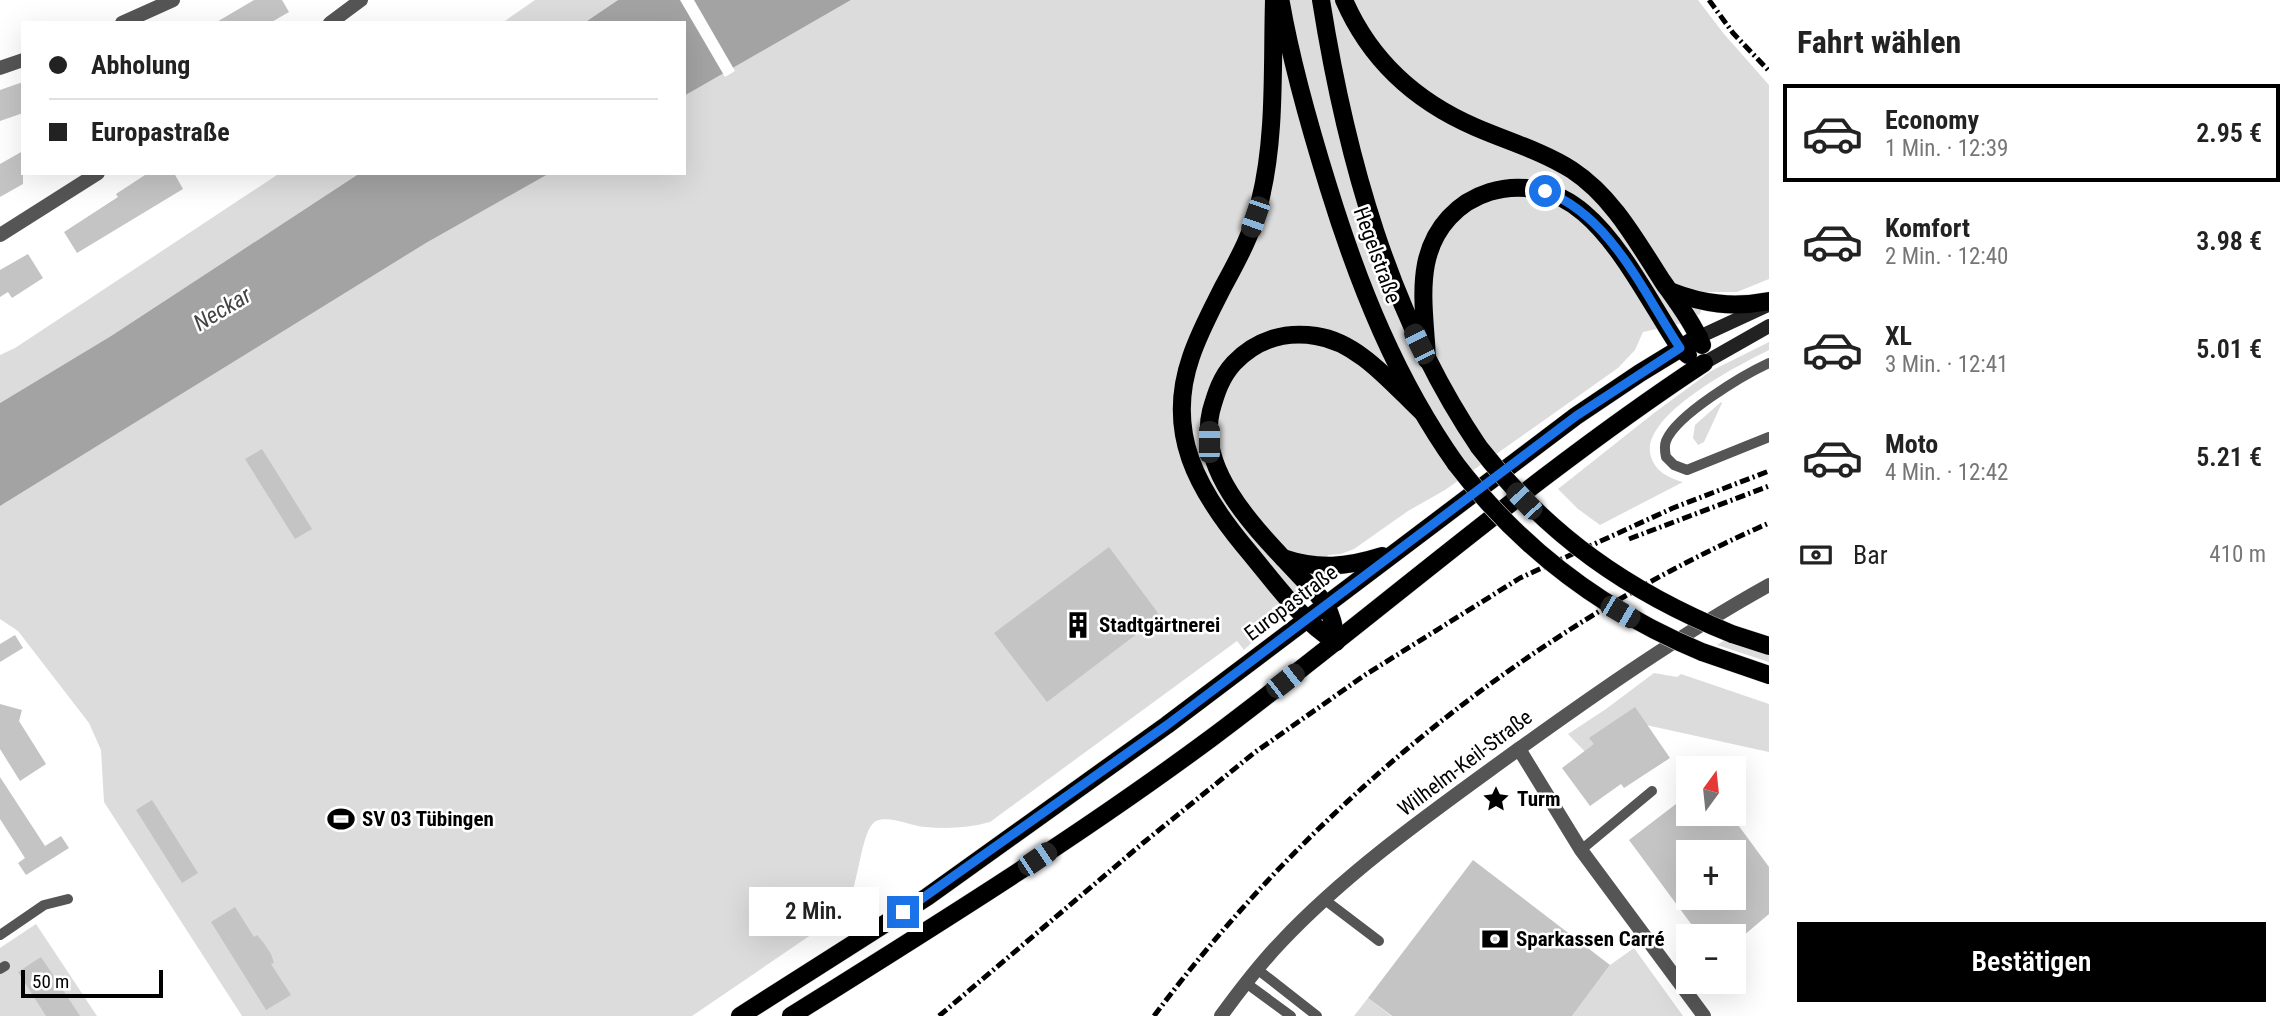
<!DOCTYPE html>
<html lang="de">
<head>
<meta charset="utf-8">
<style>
	body { margin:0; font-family:"Roboto Condensed",sans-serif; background:#f6f6f6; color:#222; height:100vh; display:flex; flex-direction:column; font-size:26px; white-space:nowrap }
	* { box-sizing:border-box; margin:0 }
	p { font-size:23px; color:#767676 }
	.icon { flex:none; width:38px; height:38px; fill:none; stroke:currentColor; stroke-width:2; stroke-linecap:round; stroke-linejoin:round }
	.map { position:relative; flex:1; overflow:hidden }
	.panel { display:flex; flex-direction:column; background:#fff; width:525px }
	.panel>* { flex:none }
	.hud { position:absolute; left:21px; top:21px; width:665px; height:154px; border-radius:0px; box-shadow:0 7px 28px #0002; display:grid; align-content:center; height:154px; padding:0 28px; background:#fff }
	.needle { width:46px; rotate:15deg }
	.buttons { position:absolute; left:1676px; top:756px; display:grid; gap:14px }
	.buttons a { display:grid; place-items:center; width:70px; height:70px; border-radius:0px; background:#fff; box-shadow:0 7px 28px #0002; font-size:35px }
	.scale { position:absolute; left:21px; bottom:18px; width:142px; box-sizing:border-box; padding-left:7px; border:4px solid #000; border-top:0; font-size:19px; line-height:24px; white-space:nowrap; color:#000; -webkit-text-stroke:5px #fff; paint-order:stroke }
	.end { position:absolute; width:32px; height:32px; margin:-16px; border:9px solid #1a73e8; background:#fff; box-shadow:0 0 0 4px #fff }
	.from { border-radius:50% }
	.bubble { position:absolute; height:49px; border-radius:0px; background:#fff; box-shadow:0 7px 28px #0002; font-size:23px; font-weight:600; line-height:49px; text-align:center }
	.car { position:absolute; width:21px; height:42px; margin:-21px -10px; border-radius:9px; box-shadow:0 0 5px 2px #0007; background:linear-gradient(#222 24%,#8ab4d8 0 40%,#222 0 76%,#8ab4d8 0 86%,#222 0) }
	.hud b { display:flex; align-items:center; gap:24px; height:66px; font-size:26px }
	.hud b+b { border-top:2px solid #e0e0e0 }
	.hud i { width:18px; height:18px; background:#222 }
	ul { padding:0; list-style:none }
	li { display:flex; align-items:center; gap:21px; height:98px; margin:0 14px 10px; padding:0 14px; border:4px solid transparent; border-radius:0px }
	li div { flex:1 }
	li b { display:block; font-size:26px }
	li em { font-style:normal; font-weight:600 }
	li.active { border-color:#000 }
	li>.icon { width:63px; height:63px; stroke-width:1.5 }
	h2 { padding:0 28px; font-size:32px; line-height:84px }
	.pay { display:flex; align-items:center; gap:18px; height:77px; padding:0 28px; font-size:26px }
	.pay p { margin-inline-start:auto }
	.button { display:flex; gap:14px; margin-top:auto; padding:14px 28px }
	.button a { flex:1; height:80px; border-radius:0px; background:#000; color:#fff; font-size:28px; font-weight:600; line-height:80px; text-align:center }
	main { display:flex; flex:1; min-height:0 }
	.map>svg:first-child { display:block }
	.green { fill:#dcdcdc }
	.water { fill:#a3a3a3 }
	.pier { fill:#fff }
	.building { fill:#c4c4c4; fill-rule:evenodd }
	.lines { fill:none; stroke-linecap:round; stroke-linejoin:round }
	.primary-casing { stroke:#dbdbdb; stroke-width:19 }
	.lane { stroke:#555; stroke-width:10 }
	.street { stroke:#555; stroke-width:14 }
	.secondary { stroke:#222; stroke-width:14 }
	.primary { stroke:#000; stroke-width:18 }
	.rail { stroke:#000; stroke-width:5; stroke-dasharray:10 3.5 2 3.5; stroke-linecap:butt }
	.primary-bridge-casing { stroke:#dbdbdb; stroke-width:19; stroke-linecap:butt }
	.primary-bridge { stroke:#000; stroke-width:18 }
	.route { stroke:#1a73e8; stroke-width:9 }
	.labels { text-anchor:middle; stroke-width:5; stroke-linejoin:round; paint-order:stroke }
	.street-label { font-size:21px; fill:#000; stroke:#fff }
	.poi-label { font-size:21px; font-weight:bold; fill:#000; stroke:#fff; text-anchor:start }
	.water-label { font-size:23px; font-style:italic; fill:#444; stroke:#fff }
</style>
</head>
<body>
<main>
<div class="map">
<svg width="1769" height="1016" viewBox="0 0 1769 1016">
	<rect width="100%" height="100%" fill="#fff"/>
	<g class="green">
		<polygon points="535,0 618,0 584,23 502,23"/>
		<path d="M851,0h847l26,34 45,51v194l-32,13h-29l-8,22 -21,10 -36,8 -8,18 -17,18 -99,70 -74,52 -37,21 -54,38 -13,5 -13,1 -8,23 -48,30c-2,19 -14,29 -28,42l-7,-9 -247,181c-22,6 -42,7 -65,5 -14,-1 -36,-12 -49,-6 -16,8 -17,72 -33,92l-151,103h-450l-138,-214 -3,-52 -12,-27 -71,-92 -18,-12v-113l426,-263 124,-70h134v-77z"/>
		<polygon points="280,173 360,173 111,336 0,403 0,355 15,348"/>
		<path d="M1769,342v8c-30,15 -131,66 -118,107 5,15 18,21 32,25l-83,43 -22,-16 -20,-20 96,-76 57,-42z"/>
		<polygon points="1721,402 1722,403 1704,442 1698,445 1693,438 1695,425"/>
		<polygon points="1725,640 1769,655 1769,662 1717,645"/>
		<polygon points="1654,673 1677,677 1681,674 1769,704 1769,752 1646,725 1589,756 1568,734 1606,709"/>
		<polygon points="36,924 97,1016 0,1016 0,948"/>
		<polygon points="1634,948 1683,1016 1572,1016 1610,965"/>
		<polygon points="1368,998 1391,1016 1354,1016"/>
	</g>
	<g class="water">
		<polygon points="618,0 851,0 684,96 684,23 584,23"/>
		<polygon points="360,173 550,173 426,243 0,506 0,403 111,336"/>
	</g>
	<polygon class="pier" points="680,0 694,0 735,71 725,77"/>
	<g class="building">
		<polygon points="254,0 282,0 289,12 270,23 215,23"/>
		<polygon points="23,82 23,113 0,121 0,90"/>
		<polygon points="23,151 23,184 0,197 0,164"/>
		<polygon points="148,173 174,173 183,189 77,253 64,232 118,197 116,194"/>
		<polygon points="28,254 43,278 12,298 8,292 0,297 0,270"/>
		<polygon points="262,449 312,529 295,539 245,459"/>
		<polygon points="1109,547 1158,613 1158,618 1047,702 994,633"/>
		<polygon points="15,635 23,648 0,662 0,644"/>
		<polygon points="0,704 22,710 19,721 46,764 20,781 0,749"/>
		<polygon points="1635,707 1670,758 1624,788 1621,784 1590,806 1562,768 1594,744 1589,738"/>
		<polygon points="0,777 45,846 61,836 69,848 26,875 18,863 25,858 0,819"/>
		<path d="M1689,794v20h41l39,53v47l-26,22h-43l-71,-96zM1689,852h45v46h-45z"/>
		<polygon points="152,800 198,873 182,883 136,810"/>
		<polygon points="1473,860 1610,965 1572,1016 1392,1016 1368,998"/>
		<polygon points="235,907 254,937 257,935 263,942 271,954 274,963 271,964 291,995 266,1010 211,922"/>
		<polygon points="41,957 63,990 80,1016 46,1016 18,972"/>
	</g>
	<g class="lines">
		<defs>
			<g id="primary">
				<path d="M1274,0c-2,67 2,136 -14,201 -7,32 -23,60 -38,88 -11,22 -23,44 -31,68 -26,75 6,132 53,189 28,33 55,73 92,96"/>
				<path d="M1321,0c25,157 68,314 158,447"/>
				<path d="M1344,0c26,60 71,101 131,127 32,14 67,24 97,43 41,27 65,72 91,112 14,20 30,41 39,63"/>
				<path d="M1281,3c11,63 29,125 48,186 30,97 68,192 127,275"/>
				<path d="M1670,291c33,13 63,17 99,10"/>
				<path d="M1427,360c-1,-31 -7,-65 -1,-96 15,-75 102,-100 158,-51 38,32 68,93 96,135l8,7"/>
				<path d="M1283,558c36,12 64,9 99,-2"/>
				<polyline points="1732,634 1769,646"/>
				<path d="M1336,642c-2,-13 -3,-25 -10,-36 -7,-12 -19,-22 -28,-32 -38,-41 -102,-102 -87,-163 5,-18 10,-34 23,-48 22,-23 51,-32 82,-27 43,6 77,49 107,77"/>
				<polyline points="1702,652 1769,675"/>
				<polyline points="740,1016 927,897 1167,725 1576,416 1640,373 1699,337"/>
				<path d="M791,1016c142,-89 284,-177 419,-277 166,-124 321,-262 494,-376"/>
			</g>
		</defs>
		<use href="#primary" class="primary-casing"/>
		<g class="lane">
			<path d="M1769,363c-26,12 -93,52 -103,78 -2,5 -1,11 0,16l8,8 13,5 82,-33"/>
			<polyline points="1581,850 1652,791"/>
			<polyline points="1325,900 1379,941"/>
			<polyline points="0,935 44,905 68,899"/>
			<polyline points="0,969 5,966"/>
			<polyline points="1257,969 1317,1016"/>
			<polyline points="1246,983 1291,1016"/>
		</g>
		<g class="street">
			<polyline points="122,23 173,0"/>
			<polyline points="330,23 361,0"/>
			<polyline points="0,68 23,60"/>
			<polyline points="0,235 98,173"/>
			<polyline points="1519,749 1581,850 1704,1016"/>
			<path d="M1221,1016c19,-26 38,-51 60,-74 69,-73 154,-132 235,-191 82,-59 165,-117 253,-166"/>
		</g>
		<g class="secondary">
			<polyline points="1699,337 1768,305"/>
			<polyline points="1704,363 1769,326"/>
		</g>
		<use href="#primary" class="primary"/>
		<g class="rail">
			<polyline points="1709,0 1733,33 1769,71"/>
			<polyline points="1629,539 1769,486"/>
			<polyline points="939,1016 1143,843 1254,753 1365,675 1520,578 1673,508 1769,471"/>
			<path d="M1154,1016c159,-212 372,-386 615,-493"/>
		</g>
		<defs>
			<g id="primary-bridge">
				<path d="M1479,447c69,89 150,145 253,187"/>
				<path d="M1456,464c65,85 147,147 246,188"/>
			</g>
		</defs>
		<use href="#primary-bridge" class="primary-bridge-casing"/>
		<use href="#primary-bridge" class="primary-bridge"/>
	</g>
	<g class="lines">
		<path class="route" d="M903,912l264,-187 409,-309 104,-68c-37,-56 -69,-132 -135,-157"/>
	</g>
	<defs>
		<symbol id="building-bare" viewBox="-9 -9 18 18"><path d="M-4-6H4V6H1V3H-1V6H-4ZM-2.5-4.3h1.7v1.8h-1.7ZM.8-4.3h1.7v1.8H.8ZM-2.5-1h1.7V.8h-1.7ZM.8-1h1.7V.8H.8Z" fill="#000" stroke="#fff" stroke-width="2.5" paint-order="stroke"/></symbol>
		<symbol id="sight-bare" viewBox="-9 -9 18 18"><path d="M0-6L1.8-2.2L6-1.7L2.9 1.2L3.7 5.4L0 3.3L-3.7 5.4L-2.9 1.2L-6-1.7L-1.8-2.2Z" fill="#000" stroke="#fff" stroke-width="2.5" paint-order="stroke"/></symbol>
		<symbol id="stadium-bare" viewBox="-9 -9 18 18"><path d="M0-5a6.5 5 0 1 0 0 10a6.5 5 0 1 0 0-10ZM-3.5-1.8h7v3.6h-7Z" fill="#000" stroke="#fff" stroke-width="2.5" paint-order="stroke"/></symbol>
		<symbol id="bank-bare" viewBox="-9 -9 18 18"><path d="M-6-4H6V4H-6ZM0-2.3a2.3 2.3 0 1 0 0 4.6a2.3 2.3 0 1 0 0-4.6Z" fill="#000" stroke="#fff" stroke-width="2.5" paint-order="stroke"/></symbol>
	</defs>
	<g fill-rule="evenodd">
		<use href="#building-bare" x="1059" y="606" width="38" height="38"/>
		<use href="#sight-bare" x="1477" y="780" width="38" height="38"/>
		<use href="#stadium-bare" x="322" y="800" width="38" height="38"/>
		<use href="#bank-bare" x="1476" y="920" width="38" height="38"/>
	</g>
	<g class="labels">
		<g class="street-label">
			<text transform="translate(1377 255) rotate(70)" y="7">Hegelstraße</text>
			<text transform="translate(1291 603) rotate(-37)" y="7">Europastraße</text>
			<text transform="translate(1465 763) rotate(-37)" y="7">Wilhelm-Keil-Straße</text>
		</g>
		<g class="poi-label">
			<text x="1099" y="632">Stadtgärtnerei</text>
			<text x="1517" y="806">Turm</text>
			<text x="362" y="826">SV 03 Tübingen</text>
			<text x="1516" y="946">Sparkassen Carré</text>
		</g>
		<g class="water-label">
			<text transform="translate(222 309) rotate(-31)" y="8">Neckar</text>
		</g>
	</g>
</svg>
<div class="buttons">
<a><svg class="needle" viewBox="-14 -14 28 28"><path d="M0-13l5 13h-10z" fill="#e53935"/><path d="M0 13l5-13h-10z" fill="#767676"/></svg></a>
<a>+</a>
<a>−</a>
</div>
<div class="scale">50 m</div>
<i class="end from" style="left:1545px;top:191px"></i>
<i class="end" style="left:903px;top:912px"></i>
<div class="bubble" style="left:749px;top:887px;width:130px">2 Min.</div>
<i class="car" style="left:1255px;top:217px;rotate:199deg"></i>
<i class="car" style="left:1419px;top:344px;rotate:334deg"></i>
<i class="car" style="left:1209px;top:442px;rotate:0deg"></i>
<i class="car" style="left:1524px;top:501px;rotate:317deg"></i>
<i class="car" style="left:1620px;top:612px;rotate:120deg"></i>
<i class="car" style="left:1285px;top:681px;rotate:52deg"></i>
<i class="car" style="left:1037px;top:859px;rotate:56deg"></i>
<div class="hud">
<b><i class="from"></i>Abholung</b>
<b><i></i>Europastraße</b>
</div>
</div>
<section class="panel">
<h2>Fahrt wählen</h2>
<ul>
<li class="active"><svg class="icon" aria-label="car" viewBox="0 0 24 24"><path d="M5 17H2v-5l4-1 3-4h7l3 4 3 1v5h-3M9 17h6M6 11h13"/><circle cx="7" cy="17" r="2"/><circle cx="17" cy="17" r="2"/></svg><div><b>Economy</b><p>1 Min. · 12:39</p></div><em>2.95 €</em></li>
<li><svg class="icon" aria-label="car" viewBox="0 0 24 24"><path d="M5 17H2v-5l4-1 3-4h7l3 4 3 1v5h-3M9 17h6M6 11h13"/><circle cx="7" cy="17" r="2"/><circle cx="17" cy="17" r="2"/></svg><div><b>Komfort</b><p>2 Min. · 12:40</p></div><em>3.98 €</em></li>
<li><svg class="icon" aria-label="car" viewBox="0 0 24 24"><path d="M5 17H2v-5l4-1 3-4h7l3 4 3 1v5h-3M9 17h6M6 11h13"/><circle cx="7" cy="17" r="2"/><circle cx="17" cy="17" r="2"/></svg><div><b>XL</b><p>3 Min. · 12:41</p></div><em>5.01 €</em></li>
<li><svg class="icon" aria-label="car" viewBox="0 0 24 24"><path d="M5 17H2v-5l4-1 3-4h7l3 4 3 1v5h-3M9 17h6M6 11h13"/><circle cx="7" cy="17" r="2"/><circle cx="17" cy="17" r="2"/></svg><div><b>Moto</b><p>4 Min. · 12:42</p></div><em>5.21 €</em></li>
</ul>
<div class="pay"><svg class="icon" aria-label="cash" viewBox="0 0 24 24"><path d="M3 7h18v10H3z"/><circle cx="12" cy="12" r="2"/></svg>Bar<p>410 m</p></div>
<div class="button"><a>Bestätigen</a></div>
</section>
</main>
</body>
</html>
